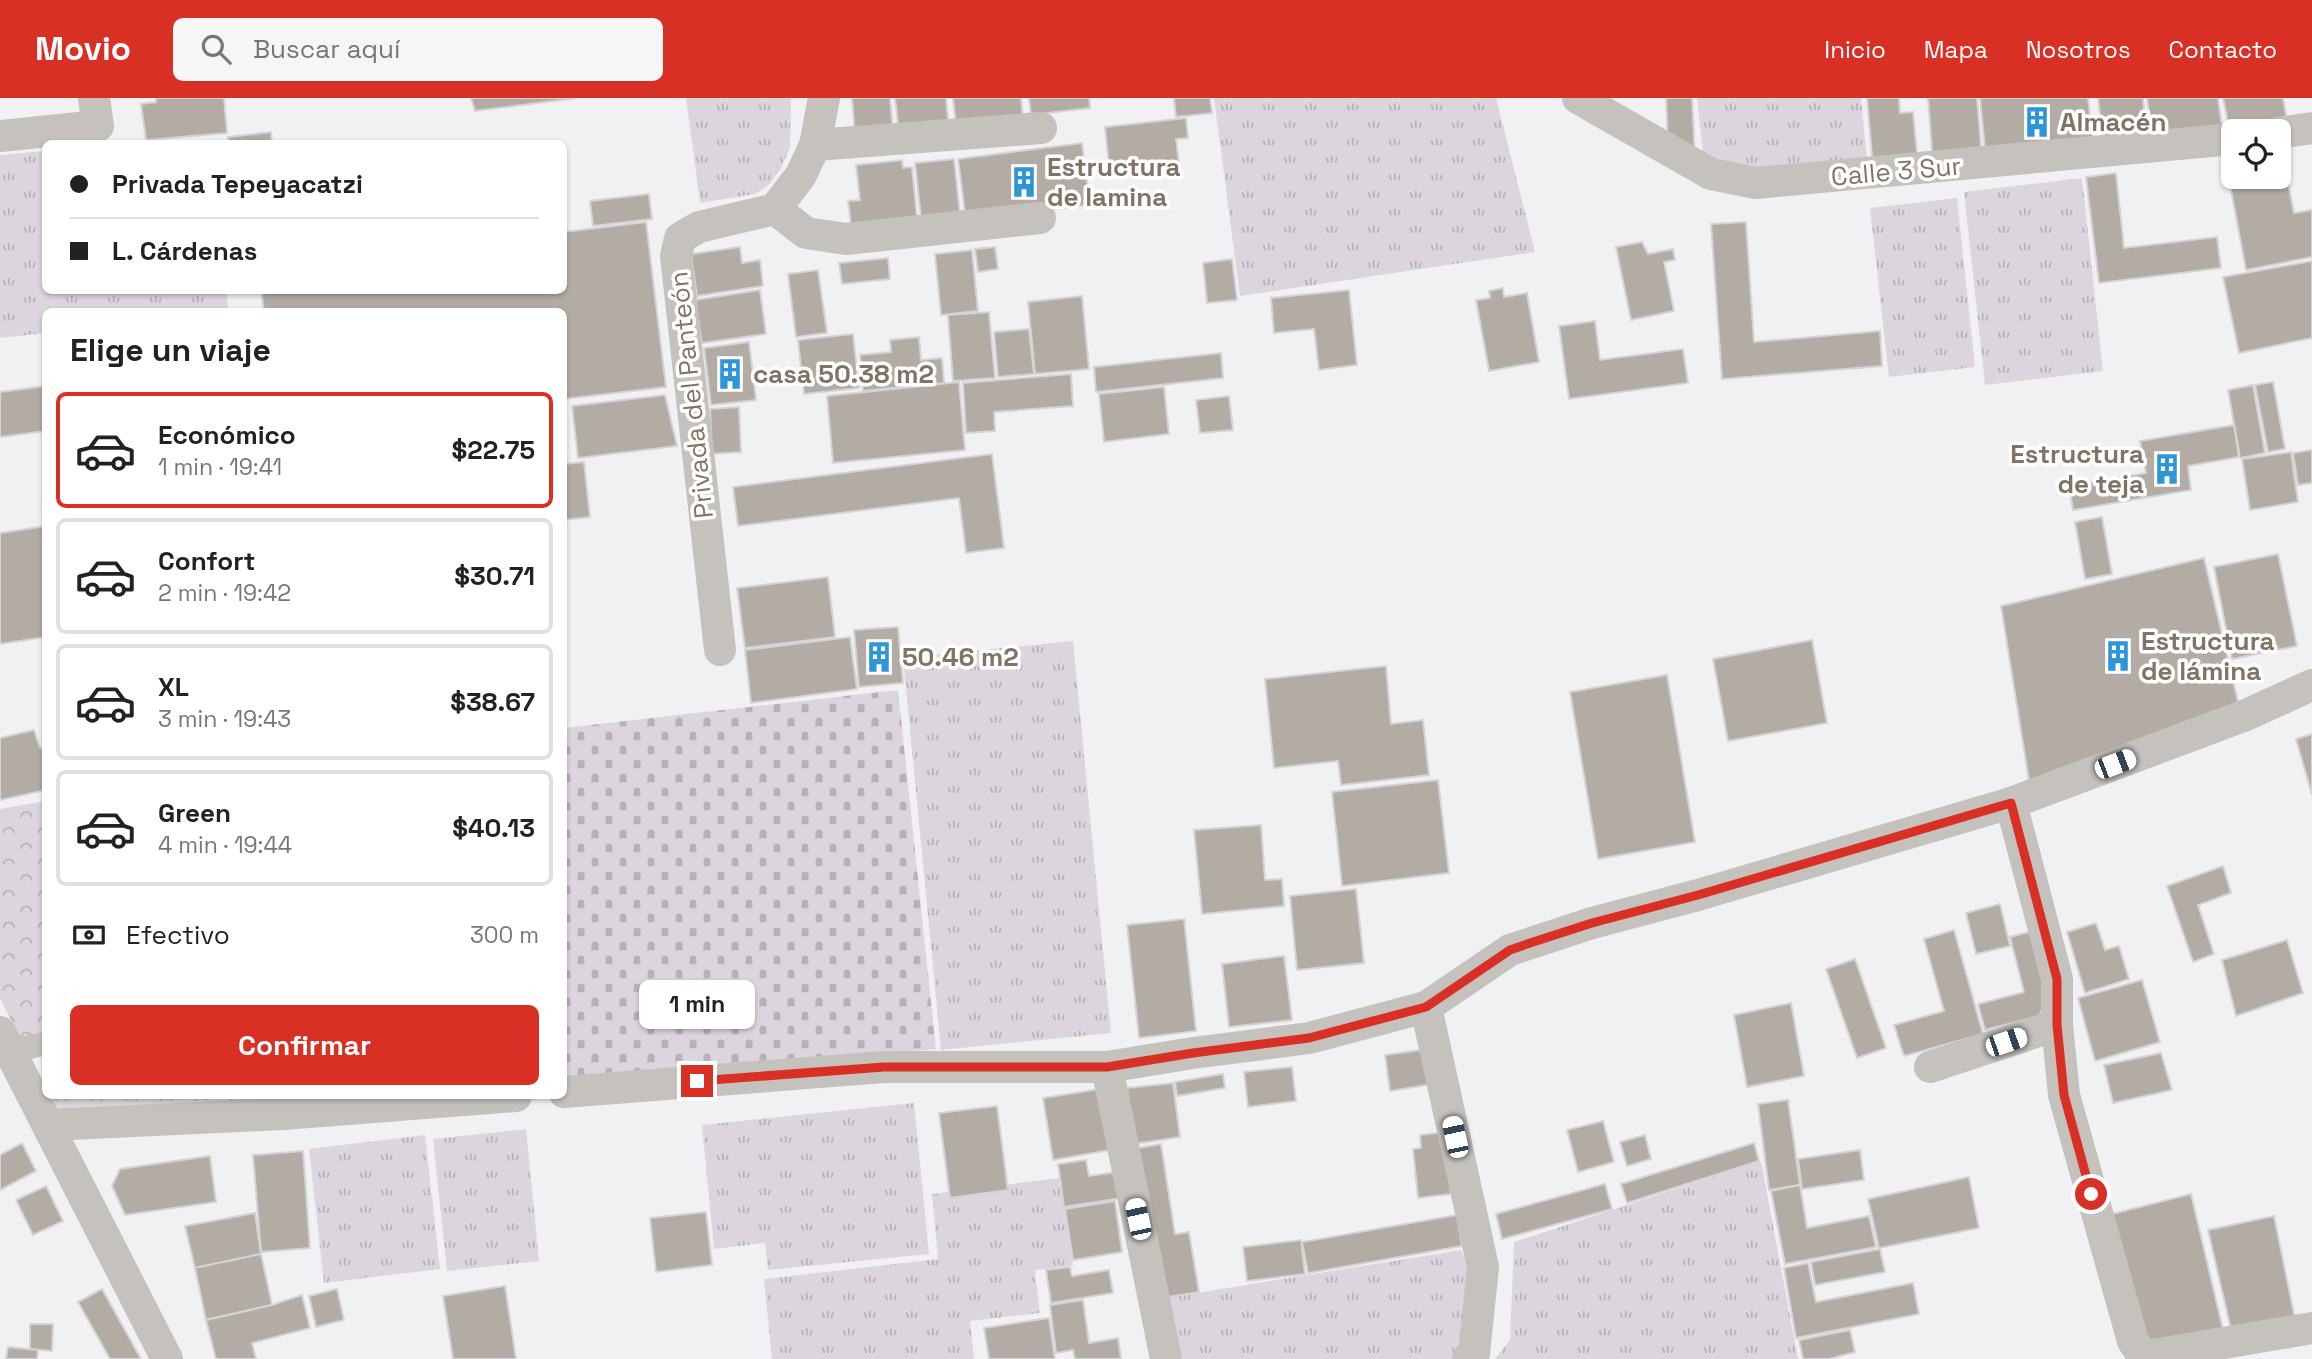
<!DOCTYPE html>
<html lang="es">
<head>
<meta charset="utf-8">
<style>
	body { margin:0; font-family:"Space Grotesk",sans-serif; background:#f6f6f6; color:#222; height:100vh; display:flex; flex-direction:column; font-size:26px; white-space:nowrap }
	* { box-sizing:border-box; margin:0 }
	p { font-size:23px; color:#767676 }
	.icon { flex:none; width:38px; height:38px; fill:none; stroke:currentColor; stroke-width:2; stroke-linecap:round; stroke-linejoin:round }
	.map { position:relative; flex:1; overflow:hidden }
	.sheet { position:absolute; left:42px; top:210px; width:525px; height:791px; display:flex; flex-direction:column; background:#fff; border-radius:10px; box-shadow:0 2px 5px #0004 }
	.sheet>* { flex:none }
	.top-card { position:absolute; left:42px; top:42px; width:525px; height:154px; border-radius:10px; box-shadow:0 2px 5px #0004; display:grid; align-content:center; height:154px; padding:0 28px; background:#fff }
	.controls { position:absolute; left:2221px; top:21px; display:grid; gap:14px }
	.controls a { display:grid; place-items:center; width:70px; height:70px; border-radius:10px; background:#fff; box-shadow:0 2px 5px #0004; font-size:35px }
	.end { position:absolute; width:32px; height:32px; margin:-16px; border:9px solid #d93025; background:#fff; box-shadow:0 0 0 4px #fff }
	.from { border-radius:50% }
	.bubble { position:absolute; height:49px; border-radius:10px; background:#fff; box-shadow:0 2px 5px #0004; font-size:23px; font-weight:600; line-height:49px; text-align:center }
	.car { position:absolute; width:21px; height:42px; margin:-21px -10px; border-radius:9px; box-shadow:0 0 5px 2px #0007; background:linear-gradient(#fff 24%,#345 0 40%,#fff 0 76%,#345 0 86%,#fff 0) }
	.top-card b { display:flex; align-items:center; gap:24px; height:66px; font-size:26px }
	.top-card b+b { border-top:2px solid #e0e0e0 }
	.top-card i { width:18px; height:18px; background:#222 }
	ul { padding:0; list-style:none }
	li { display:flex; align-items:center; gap:21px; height:116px; margin:0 14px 10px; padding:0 14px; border:4px solid #e0e0e0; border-radius:10px }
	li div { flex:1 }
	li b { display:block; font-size:26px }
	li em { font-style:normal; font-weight:600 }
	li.on { border-color:#d93025 }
	li>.icon { width:63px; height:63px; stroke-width:1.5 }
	h2 { padding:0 28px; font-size:32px; line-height:84px }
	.pay { display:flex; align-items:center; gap:18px; height:77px; padding:0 28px; font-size:26px }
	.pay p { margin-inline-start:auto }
	.button { display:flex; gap:14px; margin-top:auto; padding:14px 28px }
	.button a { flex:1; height:80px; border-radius:10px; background:#d93025; color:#fff; font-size:28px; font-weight:600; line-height:80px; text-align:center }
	header { display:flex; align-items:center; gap:42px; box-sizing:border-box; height:98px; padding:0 35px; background:#d93025; color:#fff }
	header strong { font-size:33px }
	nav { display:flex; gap:38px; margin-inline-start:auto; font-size:24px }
	.search { width:490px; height:63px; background:#f6f6f6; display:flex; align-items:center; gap:18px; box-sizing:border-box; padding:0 24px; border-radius:10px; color:#767676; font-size:26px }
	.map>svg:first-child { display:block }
	.grass { fill:url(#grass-tufts) }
	.forest { fill:url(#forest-crowns) }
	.cemetery { fill:url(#cemetery-stones) }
	.building { fill:#b2aca5; stroke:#d4d3d6; stroke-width:2 }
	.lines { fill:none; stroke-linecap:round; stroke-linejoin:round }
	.pedestrian { stroke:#c5c2be; stroke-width:24 }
	.minor { stroke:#c5c2be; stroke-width:32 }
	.route { stroke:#d93025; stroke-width:9 }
	.labels { text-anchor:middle; stroke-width:7; stroke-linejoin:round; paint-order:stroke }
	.poi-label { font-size:26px; font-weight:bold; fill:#807565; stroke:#fff; text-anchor:start }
	.street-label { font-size:26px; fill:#807565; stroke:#fff }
</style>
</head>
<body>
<header>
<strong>Movio</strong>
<div class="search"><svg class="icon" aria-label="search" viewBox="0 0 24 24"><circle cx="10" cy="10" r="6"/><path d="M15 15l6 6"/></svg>Buscar aquí</div>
<nav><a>Inicio</a><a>Mapa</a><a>Nosotros</a><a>Contacto</a></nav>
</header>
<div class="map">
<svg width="2312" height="1261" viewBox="0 0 2312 1261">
	<defs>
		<pattern id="grass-tufts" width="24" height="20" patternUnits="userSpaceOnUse" patternTransform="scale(1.75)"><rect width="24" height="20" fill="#dcd5de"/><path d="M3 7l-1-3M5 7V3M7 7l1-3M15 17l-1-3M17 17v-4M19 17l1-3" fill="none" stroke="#b8b1b8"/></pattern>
		<pattern id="forest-crowns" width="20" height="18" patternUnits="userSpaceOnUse" patternTransform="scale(1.75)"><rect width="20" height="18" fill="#dcd5de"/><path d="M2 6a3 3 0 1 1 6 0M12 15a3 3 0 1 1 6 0" fill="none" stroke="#b8b1b8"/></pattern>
		<pattern id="cemetery-stones" width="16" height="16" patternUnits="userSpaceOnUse" patternTransform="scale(1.75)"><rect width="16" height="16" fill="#dcd5de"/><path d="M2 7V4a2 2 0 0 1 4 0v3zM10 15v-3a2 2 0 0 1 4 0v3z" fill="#b8b1b8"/></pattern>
	</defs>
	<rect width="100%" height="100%" fill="#f1f1f4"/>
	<g class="grass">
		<polygon points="686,0 791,0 790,50 780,72 768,88 755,96 700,105"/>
		<polygon points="1214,0 1496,0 1535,154 1240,198"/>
		<polygon points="1697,0 1861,0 1867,62 1763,73 1715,61 1703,55"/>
		<polygon points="45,53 46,192 227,193 228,213 46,214 45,235 0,240 0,57"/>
		<polygon points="2082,80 2103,273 1985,287 1964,94"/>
		<polygon points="1957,100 1975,269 1889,279 1870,110"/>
		<polygon points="1073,543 1111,935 941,952 903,560"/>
		<polygon points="914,1005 929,1156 768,1172 765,1145 714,1151 702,1027"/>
		<polygon points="526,1031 539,1163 447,1173 433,1041"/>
		<polygon points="425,1037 440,1171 324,1185 309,1051"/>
		<polygon points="1761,1063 1798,1261 1495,1261 1510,1242 1514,1144"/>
		<polygon points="1059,1080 1073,1168 1035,1172 1040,1215 970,1223 974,1261 772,1261 764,1181 938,1161 932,1096"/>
		<polygon points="1461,1152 1470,1173 1457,1261 1176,1261 1165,1200"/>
	</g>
	<g class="forest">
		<polygon points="45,703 45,936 21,943 0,900 0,711"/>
		<polygon points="50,998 339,998 60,1020"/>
	</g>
	<polygon class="cemetery" points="898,592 936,951 564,984 564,630"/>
	<g class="building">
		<polygon points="156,0 224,0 227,35 146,42 141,6 156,4"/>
		<polygon points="471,0 577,0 475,13"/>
		<polygon points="852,0 890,0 893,33 855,37"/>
		<polygon points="895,0 946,0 949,30 899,34"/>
		<polygon points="953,0 1021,0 1023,22 956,28"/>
		<polygon points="1029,0 1089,0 1090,10 1031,17"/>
		<polygon points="1174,0 1210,0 1212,15 1176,19"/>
		<polygon points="1666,0 1692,0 1695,58 1668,46"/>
		<polygon points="1867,0 1899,0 1900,15 1913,14 1918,64 1873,69"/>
		<polygon points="1928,0 1977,0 1982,60 1933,65"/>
		<polygon points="1980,0 2088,0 2094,49 1986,61"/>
		<polygon points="2098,0 2143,0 2147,44 2104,49"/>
		<polygon points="2147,0 2218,0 2223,36 2153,45"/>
		<polygon points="2223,0 2283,0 2288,27 2258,33 2233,33 2231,39"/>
		<polygon points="1186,20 1188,40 1176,41 1179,65 1150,68 1151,75 1110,79 1105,29"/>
		<polygon points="271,34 272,46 229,46 228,39"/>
		<polygon points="1082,45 1090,107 966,123 958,61"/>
		<polygon points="2282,54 2294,115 2312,112 2312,159 2246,172 2226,65 2233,64 2233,79 2278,79 2278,55"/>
		<polygon points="954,61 961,125 922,129 915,65"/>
		<polygon points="902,62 903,70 912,69 918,130 851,127 848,103 860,102 856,67"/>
		<polygon points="2116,75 2124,150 2217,139 2221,170 2099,185 2086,79"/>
		<polygon points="649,96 652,121 593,128 590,103"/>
		<polygon points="646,124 666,289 564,301 564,214 264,214 261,192 564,192 564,134"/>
		<polygon points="1746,124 1754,244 1880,233 1882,268 1722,281 1711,126"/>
		<polygon points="1642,144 1648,156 1673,151 1675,162 1664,164 1674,213 1631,222 1616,149"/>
		<polygon points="740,149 742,165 760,162 763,188 697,198 691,156"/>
		<polygon points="995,149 998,171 978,174 975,151"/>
		<polygon points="972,152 978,213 941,217 935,156"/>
		<polygon points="888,160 890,181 842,186 839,165"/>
		<polygon points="1232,161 1237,202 1207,205 1203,165"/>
		<polygon points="2312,163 2312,240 2239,255 2223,179"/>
		<polygon points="818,172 827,235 796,239 788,176"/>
		<polygon points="1503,190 1504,199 1527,195 1539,264 1489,273 1476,202 1490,200 1489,193"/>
		<polygon points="760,192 766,236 702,245 695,202"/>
		<polygon points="1349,192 1357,267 1319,272 1314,231 1274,235 1271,200"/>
		<polygon points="1082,198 1089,271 1035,276 1028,204"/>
		<polygon points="989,214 995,280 953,283 948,217"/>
		<polygon points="1595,223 1600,262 1683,251 1688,285 1569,301 1559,228"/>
		<polygon points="1029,231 1034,276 998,279 994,234"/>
		<polygon points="853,236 859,290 804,296 798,242"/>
		<polygon points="919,239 921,262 942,260 944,285 863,293 860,257 891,254 890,242"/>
		<polygon points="749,244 756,302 711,307 704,250"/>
		<polygon points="1221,255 1223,280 1096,294 1094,269"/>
		<polygon points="1071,276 1073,308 994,314 995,333 966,335 963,285"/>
		<polygon points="959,284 965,352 833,365 827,298"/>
		<polygon points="2273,284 2285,351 2268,354 2255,287"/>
		<polygon points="2253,287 2265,355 2240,360 2228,292"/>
		<polygon points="46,288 46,333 0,339 0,294"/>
		<polygon points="1164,289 1169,336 1104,344 1099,296"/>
		<polygon points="665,297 677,348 578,360 572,308"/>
		<polygon points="1229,298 1233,332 1200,335 1196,302"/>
		<polygon points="739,309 741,354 712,356 710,311"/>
		<polygon points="2234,327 2239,359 2188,368 2191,392 2073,412 2069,388 2146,375 2140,343"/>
		<polygon points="2312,352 2312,385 2298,387 2293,355"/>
		<polygon points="2291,354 2298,404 2250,412 2242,361"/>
		<polygon points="992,356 1004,450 966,455 959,400 738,428 733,389"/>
		<polygon points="584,364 590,419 564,422 564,366"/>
		<polygon points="2102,419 2112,476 2085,481 2075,424"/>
		<polygon points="46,428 46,539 0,546 0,435"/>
		<polygon points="2278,456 2297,548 2232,561 2214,469"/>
		<polygon points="2204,460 2239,608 2030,689 2001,508"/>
		<polygon points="828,479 835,539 745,550 737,490"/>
		<polygon points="898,529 903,585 859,589 854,532"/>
		<polygon points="850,539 857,591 751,605 745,552"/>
		<polygon points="1812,542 1827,625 1728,643 1713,561"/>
		<polygon points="1386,568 1391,626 1423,622 1429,677 1341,687 1338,663 1274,670 1265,581"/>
		<polygon points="1667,577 1695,744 1598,761 1570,594"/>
		<polygon points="34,632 40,650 46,650 46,692 0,702 0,640"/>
		<polygon points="2312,636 2312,697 2296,641"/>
		<polygon points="1438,682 1449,775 1342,788 1332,694"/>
		<polygon points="1261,727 1265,782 1282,781 1284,808 1202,816 1194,732"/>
		<polygon points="2223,768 2231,795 2198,807 2214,856 2193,864 2167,788"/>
		<polygon points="1356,791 1364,865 1297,872 1290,798"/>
		<polygon points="2000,806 2010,848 1976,856 1966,815"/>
		<polygon points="1184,821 1196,933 1139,940 1127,827"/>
		<polygon points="2096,825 2105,852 2119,848 2129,881 2085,895 2067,834"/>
		<polygon points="2041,831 2055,884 2039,918 1985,932 1978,906 2024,894 2010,839"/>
		<polygon points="1954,832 1983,936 1904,958 1894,927 1944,913 1924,841"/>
		<polygon points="2287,842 2303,895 2236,918 2222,862"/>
		<polygon points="1284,858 1292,922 1229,929 1222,866"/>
		<polygon points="1855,861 1886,950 1857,960 1826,871"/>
		<polygon points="2142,882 2160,944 2095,963 2078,900"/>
		<polygon points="1791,905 1804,978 1747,989 1734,917"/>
		<polygon points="1428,951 1433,986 1390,993 1385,957"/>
		<polygon points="2161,955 2172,992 2113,1005 2104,967"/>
		<polygon points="1292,969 1296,1003 1248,1009 1244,974"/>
		<polygon points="1223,976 1225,990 1177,998 1175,984"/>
		<polygon points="1173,985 1180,1039 1134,1046 1127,990"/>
		<polygon points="1100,991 1110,1052 1053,1062 1043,1000"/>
		<polygon points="1788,1002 1800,1087 1769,1092 1758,1006"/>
		<polygon points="997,1008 1008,1092 950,1100 939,1015"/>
		<polygon points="1603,1023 1614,1064 1578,1074 1567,1032"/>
		<polygon points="1444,1034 1451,1096 1418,1100 1413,1051 1421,1050 1420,1037"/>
		<polygon points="1645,1037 1651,1061 1627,1068 1620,1044"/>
		<polygon points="22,1045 36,1073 0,1092 0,1057"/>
		<polygon points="1754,1045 1759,1063 1627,1105 1621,1086"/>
		<polygon points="1161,1046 1175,1136 1189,1134 1199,1194 1162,1200 1138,1050"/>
		<polygon points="1860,1052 1864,1082 1802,1091 1798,1061"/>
		<polygon points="303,1053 310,1150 261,1154 253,1057"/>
		<polygon points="210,1058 216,1104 125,1117 112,1088 120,1071"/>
		<polygon points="1086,1062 1089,1078 1118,1074 1122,1100 1064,1109 1058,1066"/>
		<polygon points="1969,1079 1979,1130 1879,1150 1868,1101"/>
		<polygon points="1605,1086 1612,1111 1502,1141 1496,1116"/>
		<polygon points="1800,1087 1807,1130 1869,1118 1876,1149 1785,1166 1771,1093"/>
		<polygon points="46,1088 63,1123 33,1137 16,1102"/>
		<polygon points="2191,1096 2224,1236 2141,1255 2108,1117"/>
		<polygon points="1115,1103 1122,1154 1073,1162 1065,1111"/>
		<polygon points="706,1114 712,1167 656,1174 650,1120"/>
		<polygon points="255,1115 261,1156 195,1170 185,1128"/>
		<polygon points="1457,1117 1462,1148 1308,1175 1302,1144"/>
		<polygon points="2274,1118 2295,1221 2232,1236 2208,1132"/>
		<polygon points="1301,1142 1305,1176 1247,1183 1243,1149"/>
		<polygon points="1880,1151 1885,1174 1815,1187 1811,1164"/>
		<polygon points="261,1156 272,1207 206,1222 195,1170"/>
		<polygon points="1808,1165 1816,1204 1913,1185 1919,1216 1796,1240 1784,1170"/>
		<polygon points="1070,1169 1072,1178 1109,1172 1113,1195 1051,1205 1046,1172"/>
		<polygon points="505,1188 516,1261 453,1261 443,1198"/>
		<polygon points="102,1191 141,1261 110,1261 78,1204"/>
		<polygon points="337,1191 344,1222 316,1229 309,1198"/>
		<polygon points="302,1197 310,1230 252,1245 256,1261 216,1261 206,1222 272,1207"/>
		<polygon points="1083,1202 1089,1245 1118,1240 1121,1261 1075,1261 1073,1252 1056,1255 1050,1207"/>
		<polygon points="1049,1220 1055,1261 989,1261 984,1230"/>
		<polygon points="30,1226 53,1226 52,1253 30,1251"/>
		<polygon points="1850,1232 1855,1254 1829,1261 1803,1261 1799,1242"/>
		<polygon points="8,1249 38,1252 37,1261 6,1261"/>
	</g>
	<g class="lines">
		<polyline class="pedestrian" points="11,954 46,945"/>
		<g class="minor">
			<polyline points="1578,0 1711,76 1756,85 2233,41"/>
			<polyline points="2278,35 2312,30"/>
			<polyline points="0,38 98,28 94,0"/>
			<polyline points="815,47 1041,30"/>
			<polyline points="775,111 806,135 846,141 1040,120"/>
			<polyline points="720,552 676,158 680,140 699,129 775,111 801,77 815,47 824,0"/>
			<polyline points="2011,705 2057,881 2057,927 2064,997 2133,1243 2141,1255 2153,1257 2312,1230"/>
			<polyline points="1426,909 1483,1169 1474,1256 1468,1261"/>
			<polyline points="0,934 167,1261"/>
			<polyline points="1107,969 1166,1261"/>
			<polyline points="1930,969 2057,927"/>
			<polyline points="564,994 884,969 1107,969 1193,955 1309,940 1426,909 1510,852 1592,825 1698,797 2011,705 2246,617 2312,587"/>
			<polyline points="49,1027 283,1016 516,998"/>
		</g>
	</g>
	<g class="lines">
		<polyline class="route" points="697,983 884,969 1107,969 1193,955 1309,940 1426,909 1510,852 1530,845 1592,825 1698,797 2011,705 2057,881 2057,927 2064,997 2091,1096"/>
	</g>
	<defs>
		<symbol id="building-bare" viewBox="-9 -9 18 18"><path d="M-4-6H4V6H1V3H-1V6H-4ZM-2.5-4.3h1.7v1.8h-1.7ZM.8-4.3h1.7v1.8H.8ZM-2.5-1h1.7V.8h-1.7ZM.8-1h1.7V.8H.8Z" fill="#2d95d8" stroke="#fff" stroke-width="2.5" paint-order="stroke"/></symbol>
	</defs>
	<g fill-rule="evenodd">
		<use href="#building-bare" x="2015" y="2" width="44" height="44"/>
		<use href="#building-bare" x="1002" y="62" width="44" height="44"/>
		<use href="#building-bare" x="708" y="254" width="44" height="44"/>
		<use href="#building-bare" x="2145" y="349" width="44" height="44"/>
		<use href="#building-bare" x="2096" y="536" width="44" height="44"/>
		<use href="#building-bare" x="857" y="537" width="44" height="44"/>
	</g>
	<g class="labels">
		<g class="poi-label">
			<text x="2060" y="33">Almacén</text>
			<text x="1047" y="78">Estructura<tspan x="1047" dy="30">de lamina</tspan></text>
			<text x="753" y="285">casa 50.38 m2</text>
			<text x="2144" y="365" text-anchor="end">Estructura<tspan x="2144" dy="30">de teja</tspan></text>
			<text x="2141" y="552">Estructura<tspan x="2141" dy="30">de lámina</tspan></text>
			<text x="902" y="568">50.46 m2</text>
		</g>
		<g class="street-label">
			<text transform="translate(1896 73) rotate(-5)" y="9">Calle 3 Sur</text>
			<text transform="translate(691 297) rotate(-96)" y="9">Privada del Panteón</text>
		</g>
	</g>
</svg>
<div class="controls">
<a><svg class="icon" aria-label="locate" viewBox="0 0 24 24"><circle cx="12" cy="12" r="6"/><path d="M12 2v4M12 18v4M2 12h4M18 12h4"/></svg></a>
</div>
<i class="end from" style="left:2091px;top:1096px"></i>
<i class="end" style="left:697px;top:983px"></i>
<div class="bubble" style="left:639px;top:882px;width:116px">1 min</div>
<i class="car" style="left:2115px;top:666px;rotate:69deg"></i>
<i class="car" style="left:2006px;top:944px;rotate:71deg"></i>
<i class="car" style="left:1455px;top:1039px;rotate:348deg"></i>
<i class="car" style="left:1138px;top:1121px;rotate:348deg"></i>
<div class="top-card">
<b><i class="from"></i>Privada Tepeyacatzi</b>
<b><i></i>L. Cárdenas</b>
</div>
<section class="sheet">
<h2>Elige un viaje</h2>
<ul>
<li class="on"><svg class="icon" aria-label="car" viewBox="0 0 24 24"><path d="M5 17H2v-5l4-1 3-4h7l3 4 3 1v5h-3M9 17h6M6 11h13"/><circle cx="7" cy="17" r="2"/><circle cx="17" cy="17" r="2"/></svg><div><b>Económico</b><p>1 min · 19:41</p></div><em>$22.75</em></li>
<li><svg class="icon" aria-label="car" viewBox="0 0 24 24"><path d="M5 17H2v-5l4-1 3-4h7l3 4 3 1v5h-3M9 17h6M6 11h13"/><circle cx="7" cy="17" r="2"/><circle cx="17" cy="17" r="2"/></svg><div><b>Confort</b><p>2 min · 19:42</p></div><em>$30.71</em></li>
<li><svg class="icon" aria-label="car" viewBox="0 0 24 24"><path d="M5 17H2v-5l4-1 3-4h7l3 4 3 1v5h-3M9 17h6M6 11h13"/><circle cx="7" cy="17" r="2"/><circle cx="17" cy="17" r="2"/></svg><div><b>XL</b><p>3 min · 19:43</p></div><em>$38.67</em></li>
<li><svg class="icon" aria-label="car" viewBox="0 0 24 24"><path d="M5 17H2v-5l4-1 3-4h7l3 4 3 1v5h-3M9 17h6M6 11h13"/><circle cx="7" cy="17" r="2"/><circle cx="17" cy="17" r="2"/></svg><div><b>Green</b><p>4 min · 19:44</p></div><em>$40.13</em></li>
</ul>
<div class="pay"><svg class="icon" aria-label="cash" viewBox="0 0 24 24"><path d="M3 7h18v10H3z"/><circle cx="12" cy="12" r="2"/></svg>Efectivo<p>300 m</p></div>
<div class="button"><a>Confirmar</a></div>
</section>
</div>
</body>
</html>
